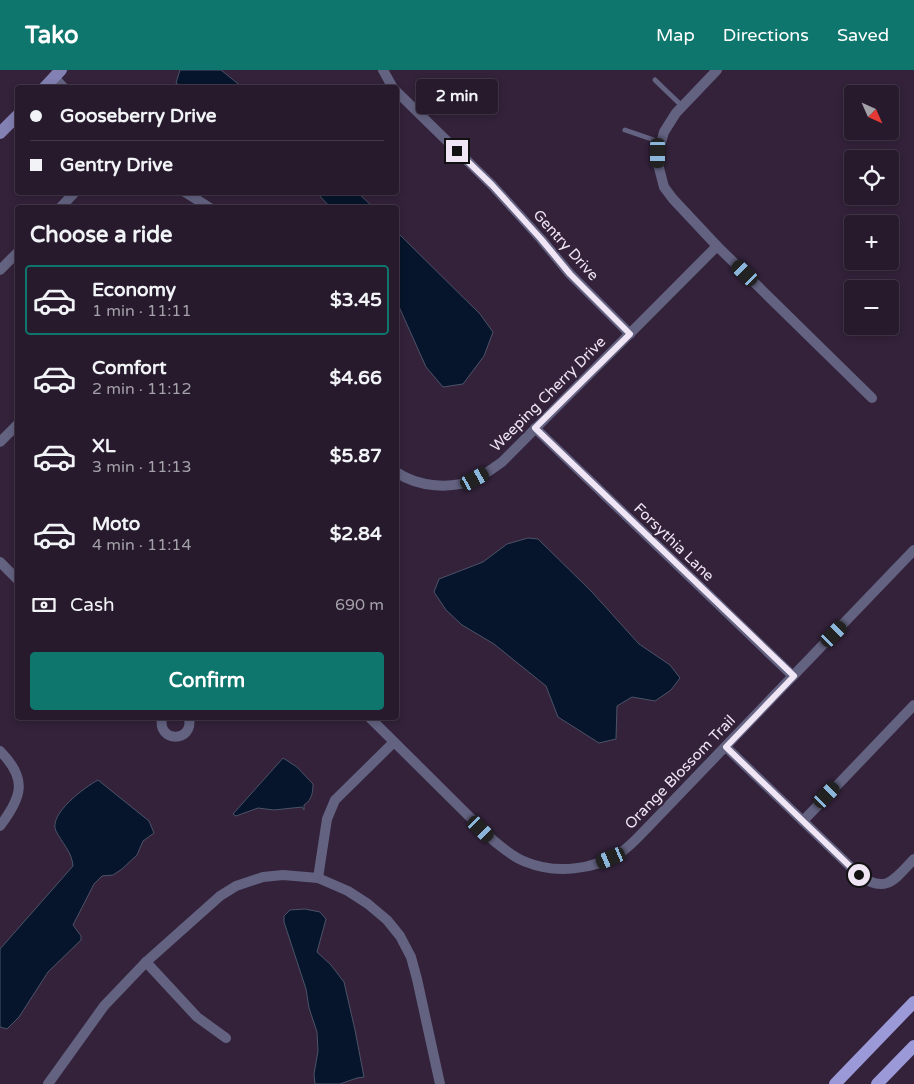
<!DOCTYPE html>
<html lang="en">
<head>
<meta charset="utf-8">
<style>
	body { margin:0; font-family:"Varela Round",sans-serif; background:#322738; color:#f1f3f6; height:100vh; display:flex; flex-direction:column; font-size:19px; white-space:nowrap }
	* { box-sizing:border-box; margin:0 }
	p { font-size:16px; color:#a4a1a9 }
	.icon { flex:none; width:28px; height:28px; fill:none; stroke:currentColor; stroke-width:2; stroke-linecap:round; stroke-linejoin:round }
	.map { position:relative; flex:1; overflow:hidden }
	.panel { position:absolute; left:15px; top:135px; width:384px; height:515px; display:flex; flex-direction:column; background:#261a2c; border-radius:5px; box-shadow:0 2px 8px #0003,0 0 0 1px #423848 }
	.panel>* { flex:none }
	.hud { position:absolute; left:15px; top:15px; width:384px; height:110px; border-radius:5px; box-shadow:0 2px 8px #0003,0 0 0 1px #423848; display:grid; align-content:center; height:110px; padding:0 15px; background:#261a2c }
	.needle { width:32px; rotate:135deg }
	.buttons { position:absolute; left:844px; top:15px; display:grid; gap:10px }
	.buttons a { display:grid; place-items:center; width:55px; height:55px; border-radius:5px; background:#261a2c; box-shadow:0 2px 8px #0003,0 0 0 1px #423848; font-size:25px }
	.end { position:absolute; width:22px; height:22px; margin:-11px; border:6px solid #f0e5f5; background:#111; box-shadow:0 0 0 2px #111 }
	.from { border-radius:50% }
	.bubble { position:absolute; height:35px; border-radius:5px; background:#261a2c; box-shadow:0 2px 8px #0003,0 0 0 1px #423848; font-size:16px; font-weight:700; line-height:35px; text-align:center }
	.car { position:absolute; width:15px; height:30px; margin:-15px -8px; border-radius:6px; box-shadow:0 0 4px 1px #0007; background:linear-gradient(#222 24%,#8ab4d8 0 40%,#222 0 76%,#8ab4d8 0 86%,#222 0) }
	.hud b { display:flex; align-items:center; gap:18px; height:48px; font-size:19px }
	.hud b+b { border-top:1px solid #423848 }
	.hud i { width:12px; height:12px; background:#f1f3f6 }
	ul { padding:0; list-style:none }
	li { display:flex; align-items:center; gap:15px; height:70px; margin:0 10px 8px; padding:0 5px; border:2px solid transparent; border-radius:5px }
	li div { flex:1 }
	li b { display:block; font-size:19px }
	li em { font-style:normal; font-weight:700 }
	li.active { border-color:#0f766e }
	li>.icon { width:45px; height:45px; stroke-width:1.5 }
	h2 { padding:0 15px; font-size:22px; line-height:60px }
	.pay { display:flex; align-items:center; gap:12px; height:55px; padding:0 15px; font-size:19px }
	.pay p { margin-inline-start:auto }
	.button { display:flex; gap:10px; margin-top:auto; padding:10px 15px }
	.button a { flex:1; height:58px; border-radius:5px; background:#0f766e; color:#fff; font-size:20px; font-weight:700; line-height:58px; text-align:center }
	header { display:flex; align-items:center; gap:30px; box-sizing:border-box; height:70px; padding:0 25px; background:#0f766e; color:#fff }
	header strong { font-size:24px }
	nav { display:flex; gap:28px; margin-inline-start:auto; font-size:18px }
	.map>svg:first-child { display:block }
	.water { fill:#06152b; stroke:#4c5368 }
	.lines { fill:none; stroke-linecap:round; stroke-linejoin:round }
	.lane { stroke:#636281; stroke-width:5 }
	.street { stroke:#636281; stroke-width:10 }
	.secondary { stroke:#8381b3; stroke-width:12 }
	.primary { stroke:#9c99d9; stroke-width:12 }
	.route { stroke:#f0e5f5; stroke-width:6 }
	.labels { text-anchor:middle; stroke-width:4.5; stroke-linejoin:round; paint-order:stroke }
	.street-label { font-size:15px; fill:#f0e5f5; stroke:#33223a }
</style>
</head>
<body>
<header>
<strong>Tako</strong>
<nav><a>Map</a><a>Directions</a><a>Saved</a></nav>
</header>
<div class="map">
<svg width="914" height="1014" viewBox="0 0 914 1014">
	<rect width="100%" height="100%" fill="#33223a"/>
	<g class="water">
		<polygon points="180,0 221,0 242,17 183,17 176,13"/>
		<polygon points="317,123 358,123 373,137 330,137"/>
		<polygon points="396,161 480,244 493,262 484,286 463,314 443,317 426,297 396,230"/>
		<polygon points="528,468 538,469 591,521 639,574 670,595 680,608 671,620 655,631 632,627 617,636 616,669 599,673 558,647 546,616 494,574 462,555 446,540 434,522 439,509 483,492 507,474"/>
		<path d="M283,688l14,9 16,17c0,8 -1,16 -9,21v5l-2,-3 -28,3 -16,-2 -22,8 -3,-2z"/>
		<path d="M98,710l51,41 5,12 -11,8 -6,14 -15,14 -9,6 -11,1 -8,8 -21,41 8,11v4l-33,32 -29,45 -12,12 -7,-2v-78l73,-83c-1,-14 -11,-23 -17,-35 -8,-17 29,-44 42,-51z"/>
		<polygon points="305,839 320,842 326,849 317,882 331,895 344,912 355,960 364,1007 357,1008 340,1014 315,1014 314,1004 318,981 317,962 309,938 306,919 284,852 284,846 290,840"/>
	</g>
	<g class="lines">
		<g class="lane">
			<polyline points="655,10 682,36"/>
			<polyline points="625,60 660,72"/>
		</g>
		<g class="street">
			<polyline points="383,0 393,18"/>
			<polyline points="717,0 676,43 664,62 658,83 658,94 664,117 673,129 717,176 872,328"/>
			<polyline points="54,7 64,18"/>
			<polyline points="396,21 492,115 541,169 570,204 630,264"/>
			<polyline points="185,122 210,138"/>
			<polyline points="60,138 75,122"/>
			<polyline points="0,200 18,182"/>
			<polyline points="535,358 793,606"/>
			<polyline points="0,372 18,354"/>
			<path d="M396,402c22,15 55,18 80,7 9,-5 18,-11 26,-17l215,-216"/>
			<polyline points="0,492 18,510"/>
			<path d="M162,648c-5,25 32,25 27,0"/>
			<path d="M370,648l124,123c10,8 20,17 32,21 29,12 68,8 94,-9 11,-7 20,-18 29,-27l265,-276"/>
			<path d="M726,677l133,128c27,20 36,4 55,-16"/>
			<path d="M0,681c28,28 22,46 0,75"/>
			<polyline points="803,751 914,635"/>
			<polyline points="318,808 327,749 335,730 394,672"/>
			<polyline points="146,892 197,947 226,968"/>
			<polyline points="48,1014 104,936 146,892 220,826 236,816 263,807 283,805 318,808 348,821 368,834 387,850 400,866 411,887 417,909 440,1014"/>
		</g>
		<g class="secondary">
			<polyline points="44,18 61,0"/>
			<polyline points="0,63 18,45"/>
		</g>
		<g class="primary">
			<polyline points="835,1014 914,932"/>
			<polyline points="877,1014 914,976"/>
		</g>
	</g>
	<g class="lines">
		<polyline class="route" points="457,81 492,115 541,169 570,204 630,264 535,358 794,606 726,677 859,805"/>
	</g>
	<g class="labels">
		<g class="street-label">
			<text transform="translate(566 175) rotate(48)" y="5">Gentry Drive</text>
			<text transform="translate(548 324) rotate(-45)" y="5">Weeping Cherry Drive</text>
			<text transform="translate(674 472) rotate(44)" y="5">Forsythia Lane</text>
			<text transform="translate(680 702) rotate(-46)" y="5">Orange Blossom Trail</text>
		</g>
	</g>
</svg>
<div class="buttons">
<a><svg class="needle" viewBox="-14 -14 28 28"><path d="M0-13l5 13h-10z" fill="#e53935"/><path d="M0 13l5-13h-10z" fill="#a4a1a9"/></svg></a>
<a><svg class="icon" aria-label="locate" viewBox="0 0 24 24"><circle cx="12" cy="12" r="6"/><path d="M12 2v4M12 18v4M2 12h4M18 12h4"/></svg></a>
<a>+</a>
<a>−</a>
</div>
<i class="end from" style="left:859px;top:805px"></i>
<i class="end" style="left:457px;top:81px"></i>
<div class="bubble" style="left:416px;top:9px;width:82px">2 min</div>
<i class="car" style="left:658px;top:83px;rotate:180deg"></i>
<i class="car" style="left:745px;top:203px;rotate:314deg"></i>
<i class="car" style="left:475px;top:409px;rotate:61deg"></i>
<i class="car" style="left:834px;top:564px;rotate:44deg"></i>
<i class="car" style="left:827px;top:725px;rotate:44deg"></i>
<i class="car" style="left:481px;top:759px;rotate:135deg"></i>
<i class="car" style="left:611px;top:788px;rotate:247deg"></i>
<div class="hud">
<b><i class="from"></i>Gooseberry Drive</b>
<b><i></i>Gentry Drive</b>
</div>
<section class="panel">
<h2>Choose a ride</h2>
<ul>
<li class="active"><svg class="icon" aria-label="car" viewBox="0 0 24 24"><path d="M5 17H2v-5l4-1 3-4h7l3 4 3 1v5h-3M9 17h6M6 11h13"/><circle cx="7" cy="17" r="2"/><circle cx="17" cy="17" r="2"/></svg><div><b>Economy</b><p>1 min · 11:11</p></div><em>$3.45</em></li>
<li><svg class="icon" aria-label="car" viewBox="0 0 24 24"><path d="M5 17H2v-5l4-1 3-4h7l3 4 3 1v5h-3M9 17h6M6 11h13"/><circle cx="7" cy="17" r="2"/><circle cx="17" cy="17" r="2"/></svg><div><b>Comfort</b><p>2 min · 11:12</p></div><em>$4.66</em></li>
<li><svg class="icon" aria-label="car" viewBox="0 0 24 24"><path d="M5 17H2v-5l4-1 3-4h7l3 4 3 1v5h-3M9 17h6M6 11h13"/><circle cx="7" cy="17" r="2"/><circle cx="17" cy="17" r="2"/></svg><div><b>XL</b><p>3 min · 11:13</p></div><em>$5.87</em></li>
<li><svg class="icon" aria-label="car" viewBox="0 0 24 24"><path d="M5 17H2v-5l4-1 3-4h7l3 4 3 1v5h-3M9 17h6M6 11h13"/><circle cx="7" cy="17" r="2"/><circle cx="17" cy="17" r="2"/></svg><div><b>Moto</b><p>4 min · 11:14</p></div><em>$2.84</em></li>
</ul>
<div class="pay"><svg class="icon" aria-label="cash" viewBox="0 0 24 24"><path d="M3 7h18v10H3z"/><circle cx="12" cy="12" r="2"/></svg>Cash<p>690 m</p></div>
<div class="button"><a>Confirm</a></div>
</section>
</div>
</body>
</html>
